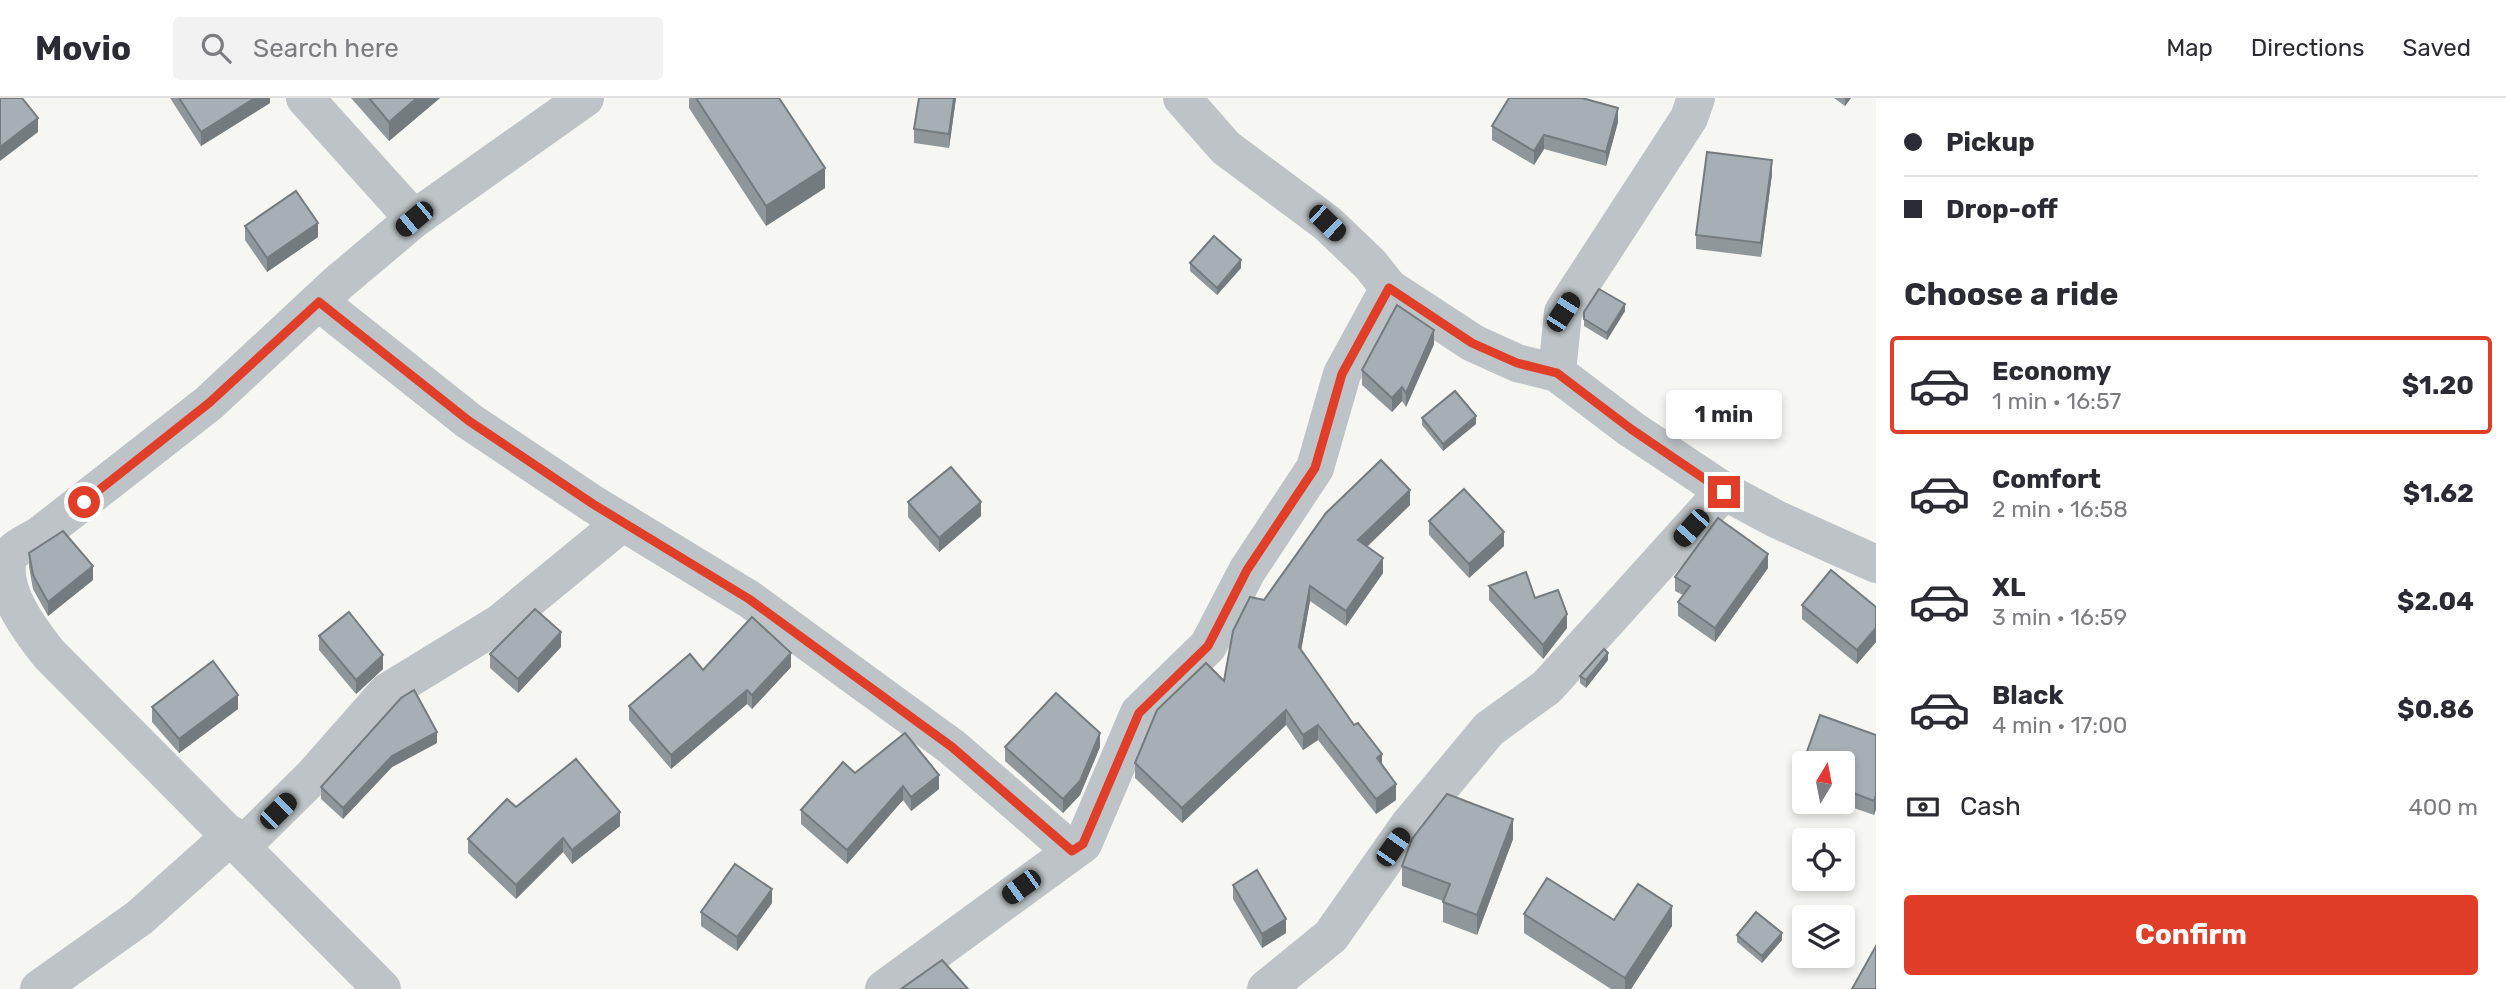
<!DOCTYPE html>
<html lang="en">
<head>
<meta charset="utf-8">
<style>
	body { margin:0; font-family:Rubik,sans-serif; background:#f2f2f3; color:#2b2b33; height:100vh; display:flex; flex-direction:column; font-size:26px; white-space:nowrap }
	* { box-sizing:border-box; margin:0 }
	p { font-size:23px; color:#7c7c81 }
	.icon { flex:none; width:38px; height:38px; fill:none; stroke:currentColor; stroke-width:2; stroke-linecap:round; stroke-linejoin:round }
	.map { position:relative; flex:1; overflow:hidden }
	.panel { display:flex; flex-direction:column; background:#fff; width:630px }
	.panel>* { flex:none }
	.hud { display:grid; align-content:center; height:154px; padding:0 28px; background:#fff }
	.needle { width:46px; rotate:10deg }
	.fabs { position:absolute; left:1792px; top:653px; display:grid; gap:14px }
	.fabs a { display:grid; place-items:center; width:63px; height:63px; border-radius:7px; background:#fff; box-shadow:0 4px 10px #0003; font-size:35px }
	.end { position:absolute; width:32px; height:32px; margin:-16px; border:9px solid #e13e29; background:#fff; box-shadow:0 0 0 4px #fff }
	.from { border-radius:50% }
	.bubble { position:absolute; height:49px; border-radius:7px; background:#fff; box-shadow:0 4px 10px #0003; font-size:23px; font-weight:700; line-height:49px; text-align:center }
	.car { position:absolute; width:21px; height:42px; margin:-21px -10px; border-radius:9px; box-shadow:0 0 5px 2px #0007; background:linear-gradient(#222 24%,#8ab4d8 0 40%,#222 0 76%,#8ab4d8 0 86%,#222 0) }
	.hud b { display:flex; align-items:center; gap:24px; height:66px; font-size:26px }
	.hud b+b { border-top:2px solid #e1e1e2 }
	.hud i { width:18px; height:18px; background:#2b2b33 }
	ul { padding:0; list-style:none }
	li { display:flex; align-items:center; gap:21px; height:98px; margin:0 14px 10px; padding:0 14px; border:4px solid transparent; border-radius:7px }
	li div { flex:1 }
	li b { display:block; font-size:26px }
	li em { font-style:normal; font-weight:700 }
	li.current { border-color:#e13e29 }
	li>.icon { width:63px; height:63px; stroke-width:1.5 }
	h2 { padding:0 28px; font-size:32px; line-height:84px }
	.pay { display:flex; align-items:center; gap:18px; height:77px; padding:0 28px; font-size:26px }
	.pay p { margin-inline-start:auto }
	.primary-button { display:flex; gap:14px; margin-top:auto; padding:14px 28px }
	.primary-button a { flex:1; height:80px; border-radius:7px; background:#e13e29; color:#fff; font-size:28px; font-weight:700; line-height:80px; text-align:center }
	header { display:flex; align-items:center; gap:42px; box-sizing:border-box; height:98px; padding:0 35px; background:#fff; border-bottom:2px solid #e1e1e2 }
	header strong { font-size:33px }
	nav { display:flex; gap:38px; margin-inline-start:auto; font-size:24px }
	.search { width:490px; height:63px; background:#f2f2f3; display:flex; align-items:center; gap:18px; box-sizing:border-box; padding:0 24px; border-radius:7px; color:#7c7c81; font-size:26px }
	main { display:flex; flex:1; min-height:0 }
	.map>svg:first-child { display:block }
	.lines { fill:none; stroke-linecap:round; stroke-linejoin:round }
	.minor { stroke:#bdc3c6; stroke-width:38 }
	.wall { fill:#8f979b }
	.shaded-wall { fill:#747b7e }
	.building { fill:#a6b0b4; stroke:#747b7e; stroke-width:2 }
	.route { stroke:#e13e29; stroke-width:9 }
</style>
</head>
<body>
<header>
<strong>Movio</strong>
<div class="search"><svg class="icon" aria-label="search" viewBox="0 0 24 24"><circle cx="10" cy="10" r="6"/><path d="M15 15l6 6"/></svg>Search here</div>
<nav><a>Map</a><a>Directions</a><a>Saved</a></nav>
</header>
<main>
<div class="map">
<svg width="1876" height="891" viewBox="0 0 1876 891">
	<rect width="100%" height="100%" fill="#f6f6f3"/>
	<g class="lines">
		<g class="minor">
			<polyline points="305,0 414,121"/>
			<polyline points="1182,0 1226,50 1327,125 1370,166 1389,190 1473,245 1517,265 1557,275 1631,331 1724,393 1776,421 1876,466"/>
			<polyline points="319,204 469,323 593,406 749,501 952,649 1072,753"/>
			<polyline points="1557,275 1563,214 1689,20 1696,0"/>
			<polyline points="242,748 313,678 387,594 500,525 623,424"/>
			<polyline points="39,891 139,820 232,737"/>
			<path d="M382,891l-333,-335c-19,-24 -49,-63 -41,-96 7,-11 22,-17 32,-23l169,-132 129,-120 76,-64 171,-121"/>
			<polyline points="884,891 1083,746 1139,615 1208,548 1247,473 1315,370 1342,276 1389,190"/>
			<polyline points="1266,891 1331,838 1409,727 1489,631 1547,589 1724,393"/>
		</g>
	</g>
	<g class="wall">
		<polygon points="170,0 270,0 270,5 201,48"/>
		<polygon points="351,0 440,0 389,43"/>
		<polygon points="689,0 779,0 825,90 766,128 689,10"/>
		<polygon points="956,0 949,50 914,45 914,31"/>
		<polygon points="1834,0 1851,0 1845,8"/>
		<polygon points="1618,24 1606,68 1544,51 1534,67 1492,42 1492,28"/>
		<polygon points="1772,76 1761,159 1696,151 1696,137"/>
		<polygon points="245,128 318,139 267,174 245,142"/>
		<polygon points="1190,165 1241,170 1217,197 1190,173"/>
		<polygon points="1625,213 1607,242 1584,228 1584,214"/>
		<polygon points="1434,246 1406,309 1402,303 1392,314 1362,287 1362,272"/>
		<polygon points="1422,320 1476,326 1443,353 1422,327"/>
		<polygon points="908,404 981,418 939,454 908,419"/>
		<polygon points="1410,407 1367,449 1383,475 1346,528 1310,503 1301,552 1382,668 1396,702 1376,716 1318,642 1303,652 1286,627 1182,725 1135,680 1135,665 1224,583 1264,502"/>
		<polygon points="1429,423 1504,448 1469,480 1429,437"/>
		<polygon points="29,455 93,482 48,518 33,491 29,469"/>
		<polygon points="1768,470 1715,544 1678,518 1678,504 1683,497 1675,493 1675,479"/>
		<polygon points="1489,488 1535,500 1567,530 1543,561 1489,502"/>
		<polygon points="1802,507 1876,509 1876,544 1857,566 1802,521"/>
		<polygon points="319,538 383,571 356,596 319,552"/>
		<polygon points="561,549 518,595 490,570 490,556"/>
		<polygon points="1608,562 1586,590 1580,585 1580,578"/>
		<polygon points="791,569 752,611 747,606 671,671 629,622 629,608 703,572"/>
		<polygon points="152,609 238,611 179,655 152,624"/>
		<polygon points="1820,617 1876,637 1876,711 1874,717 1837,704 1843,704 1843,665 1804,665 1804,692 1799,690 1799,676"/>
		<polygon points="437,645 392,669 343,721 321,701 321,689"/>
		<polygon points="1005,649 1100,649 1080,697 1063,715 1005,663"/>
		<polygon points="855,675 939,691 911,713 903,702 847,766 801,726 801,712"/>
		<polygon points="516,709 620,728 572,766 563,754 516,801 468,755 468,741"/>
		<polygon points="1513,741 1477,837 1443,824 1443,803 1402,788 1402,768"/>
		<polygon points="1233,787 1286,835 1262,850 1233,801"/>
		<polygon points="772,805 737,853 701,828 701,814"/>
		<polygon points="1524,816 1614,822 1672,828 1631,891 1611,891 1524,835"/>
		<polygon points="1737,837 1782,842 1762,865 1737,844"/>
	</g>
	<g class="shaded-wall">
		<polygon points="255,0 270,0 270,5 201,48 201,34"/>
		<polygon points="417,0 440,0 389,43 389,24"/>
		<polygon points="954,0 956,0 949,50 949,36"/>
		<polygon points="1845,0 1851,0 1845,8"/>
		<polygon points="1618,10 1618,24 1606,68 1606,54"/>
		<polygon points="38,20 38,34 0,63 0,49"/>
		<polygon points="1544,37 1544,51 1534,67 1534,53"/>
		<polygon points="1772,62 1772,76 1761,159 1761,145"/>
		<polygon points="825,70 825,90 766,128 766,108"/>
		<polygon points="318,125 318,139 267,174 267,160"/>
		<polygon points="1241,162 1241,170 1217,197 1217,190"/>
		<polygon points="1625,206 1625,213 1607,242 1607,235"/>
		<polygon points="1434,232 1434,246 1406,309 1406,295"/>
		<polygon points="1402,289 1402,303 1392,314 1392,300"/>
		<polygon points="1476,318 1476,326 1443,353 1443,346"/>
		<polygon points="1410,392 1410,407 1358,457 1358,442"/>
		<polygon points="981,404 981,418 939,454 939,440"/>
		<polygon points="1504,434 1504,448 1469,480 1469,466"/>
		<polygon points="1768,456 1768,470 1715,544 1715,530"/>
		<polygon points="1383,460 1383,475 1346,528 1346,513"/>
		<polygon points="93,468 93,482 48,518 48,504"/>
		<polygon points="1310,488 1310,503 1299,564 1299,549"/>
		<polygon points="1567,516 1567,530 1543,561 1543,547"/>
		<polygon points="1876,530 1876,544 1857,566 1857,552"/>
		<polygon points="561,534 561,549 518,595 518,581"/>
		<polygon points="791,555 791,569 752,611 752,597"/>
		<polygon points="1608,555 1608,562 1586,590 1586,582"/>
		<polygon points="383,557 383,571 356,596 356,582"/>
		<polygon points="747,592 747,606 671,671 671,657"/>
		<polygon points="238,597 238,611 179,655 179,641"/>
		<polygon points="1286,612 1286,627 1182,725 1182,710"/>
		<polygon points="1318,627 1318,642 1303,652 1303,637"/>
		<polygon points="437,634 437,645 392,669 343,721 343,710 392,658"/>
		<polygon points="1100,635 1100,649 1080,697 1063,715 1063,701"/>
		<polygon points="1382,656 1382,671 1377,660"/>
		<polygon points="939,677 939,691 911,713 911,699"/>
		<polygon points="1396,686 1396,702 1376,716 1376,701"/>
		<polygon points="903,688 903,702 847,766 847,752"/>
		<polygon points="1876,697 1876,711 1874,717 1874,703"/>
		<polygon points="620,714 620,728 572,766 572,752"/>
		<polygon points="1513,721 1513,741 1477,837 1477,817"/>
		<polygon points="563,740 563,754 516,801 516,787"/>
		<polygon points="772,791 772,805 737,853 737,839"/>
		<polygon points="1672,808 1672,828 1631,891 1625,891 1625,880"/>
		<polygon points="1286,821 1286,835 1262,850 1262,836"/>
		<polygon points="1782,835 1782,842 1762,865 1762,858"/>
	</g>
	<g class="building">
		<polygon points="0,0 22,0 38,20 0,49"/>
		<polygon points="179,0 255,0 201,34"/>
		<polygon points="369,0 417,0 389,24"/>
		<polygon points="696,0 779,0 825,70 766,108"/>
		<polygon points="919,0 954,0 949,36 914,31"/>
		<polygon points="1509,0 1582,0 1618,10 1606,54 1544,37 1534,53 1492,28"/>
		<polygon points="1707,54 1772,62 1761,145 1696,137"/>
		<polygon points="296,93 318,125 267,160 245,128"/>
		<polygon points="1214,138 1241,162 1217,190 1190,165"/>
		<polygon points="1599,191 1625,206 1607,235 1584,221 1584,214"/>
		<polygon points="1397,207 1434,232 1406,295 1402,289 1392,300 1362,272"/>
		<polygon points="1455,293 1476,318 1443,346 1422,320"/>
		<polygon points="1381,362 1410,392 1358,442 1383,460 1346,513 1310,488 1299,549 1354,627 1358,625 1382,656 1377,660 1396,686 1376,701 1318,627 1303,637 1286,612 1182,710 1135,665 1157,612 1206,565 1224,583 1233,533 1250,499 1264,502 1326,415"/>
		<polygon points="951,369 981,404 939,440 908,404"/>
		<polygon points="1464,391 1504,434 1469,466 1429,423"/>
		<polygon points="1718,420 1768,456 1715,530 1678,504 1690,488 1675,479"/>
		<polygon points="63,433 93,468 48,504 33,477 29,455"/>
		<polygon points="1831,472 1876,509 1876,530 1857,552 1802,507"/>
		<polygon points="1526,474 1535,500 1558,492 1567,516 1543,547 1489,488"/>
		<polygon points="535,511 561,534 518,581 490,556"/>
		<polygon points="349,514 383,557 356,582 319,538"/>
		<polygon points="752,519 791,555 752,597 747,592 671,657 629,608 690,556 703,572"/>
		<polygon points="1604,551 1608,555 1586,582 1580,578"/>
		<polygon points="213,563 238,597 179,641 152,609"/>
		<polygon points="414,592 437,634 392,658 343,710 321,689 401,600"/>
		<polygon points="1056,595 1100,635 1080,683 1063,701 1005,649"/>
		<polygon points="1820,617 1876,637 1876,697 1874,703 1843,691 1843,665 1804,665 1804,677 1799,676"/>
		<polygon points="905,635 939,677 911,699 903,688 847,752 801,712 843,664 855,675"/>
		<polygon points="576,661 620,714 572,752 563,740 516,787 468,741 507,701 516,709"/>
		<polygon points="1447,696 1513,721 1477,817 1443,804 1450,786 1402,768 1412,741"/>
		<polygon points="735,766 772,791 737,839 701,814"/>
		<polygon points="1257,772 1286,821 1262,836 1233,787"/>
		<polygon points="1547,780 1614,822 1638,786 1672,808 1625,880 1524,816"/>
		<polygon points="1756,814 1782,835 1762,858 1737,837"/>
		<polygon points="1876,848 1876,891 1852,891"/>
		<polygon points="942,862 968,891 901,891"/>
	</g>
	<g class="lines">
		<polyline class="route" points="84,404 209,305 319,204 469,323 593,406 749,501 952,649 1072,753 1083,746 1139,615 1208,548 1247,472 1315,370 1342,276 1389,190 1472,245 1517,265 1557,275 1631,331 1724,394"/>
	</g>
</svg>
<div class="fabs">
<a><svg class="needle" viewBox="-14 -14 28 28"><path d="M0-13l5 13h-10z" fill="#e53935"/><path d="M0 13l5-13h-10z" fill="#7c7c81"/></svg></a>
<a><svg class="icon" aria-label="locate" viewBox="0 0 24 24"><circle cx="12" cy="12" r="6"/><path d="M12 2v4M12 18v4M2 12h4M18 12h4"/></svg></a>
<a><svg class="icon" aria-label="layers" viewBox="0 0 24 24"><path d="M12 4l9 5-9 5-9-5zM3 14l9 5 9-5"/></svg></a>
</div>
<i class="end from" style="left:84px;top:404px"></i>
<i class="end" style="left:1724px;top:394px"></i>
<div class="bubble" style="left:1666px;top:292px;width:116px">1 min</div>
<i class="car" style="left:414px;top:121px;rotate:230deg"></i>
<i class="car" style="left:1327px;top:125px;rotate:134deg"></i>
<i class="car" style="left:1563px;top:214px;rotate:33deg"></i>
<i class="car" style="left:1691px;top:430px;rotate:222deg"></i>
<i class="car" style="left:278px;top:713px;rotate:45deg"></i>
<i class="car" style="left:1393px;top:749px;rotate:35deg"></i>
<i class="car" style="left:1021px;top:789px;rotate:234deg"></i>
</div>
<section class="panel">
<div class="hud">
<b><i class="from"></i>Pickup</b>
<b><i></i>Drop-off</b>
</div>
<h2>Choose a ride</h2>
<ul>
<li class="current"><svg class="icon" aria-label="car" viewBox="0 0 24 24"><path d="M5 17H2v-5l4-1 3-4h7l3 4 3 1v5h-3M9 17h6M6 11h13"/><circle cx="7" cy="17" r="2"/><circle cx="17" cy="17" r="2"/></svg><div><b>Economy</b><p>1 min · 16:57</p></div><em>$1.20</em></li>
<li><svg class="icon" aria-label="car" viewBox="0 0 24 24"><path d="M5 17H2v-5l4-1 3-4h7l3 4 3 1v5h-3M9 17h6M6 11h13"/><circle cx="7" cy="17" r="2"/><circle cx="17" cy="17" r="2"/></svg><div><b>Comfort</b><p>2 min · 16:58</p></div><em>$1.62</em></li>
<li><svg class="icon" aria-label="car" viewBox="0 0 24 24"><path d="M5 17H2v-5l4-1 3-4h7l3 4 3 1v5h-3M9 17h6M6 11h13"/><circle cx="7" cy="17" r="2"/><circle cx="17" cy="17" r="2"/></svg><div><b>XL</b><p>3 min · 16:59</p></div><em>$2.04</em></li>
<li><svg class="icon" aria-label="car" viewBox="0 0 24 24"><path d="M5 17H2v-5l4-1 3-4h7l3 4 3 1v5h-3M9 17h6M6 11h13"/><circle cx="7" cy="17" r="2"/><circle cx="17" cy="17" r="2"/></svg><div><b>Black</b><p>4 min · 17:00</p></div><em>$0.86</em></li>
</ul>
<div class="pay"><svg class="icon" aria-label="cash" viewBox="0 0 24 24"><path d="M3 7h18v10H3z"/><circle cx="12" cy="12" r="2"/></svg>Cash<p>400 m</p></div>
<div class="primary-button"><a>Confirm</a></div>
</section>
</main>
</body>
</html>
